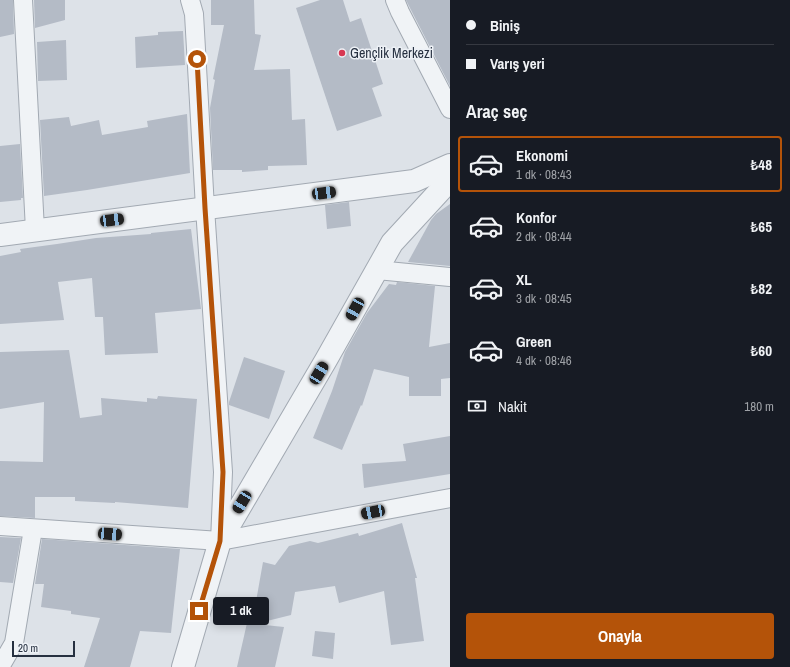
<!DOCTYPE html>
<html lang="tr">
<head>
<meta charset="utf-8">
<style>
	body { margin:0; font-family:"Archivo Narrow",sans-serif; background:#242831; color:#f1f3f6; height:100vh; display:flex; flex-direction:column; font-size:15px; white-space:nowrap }
	* { box-sizing:border-box; margin:0 }
	p { font-size:13px; color:#9ea1a6 }
	.icon { flex:none; width:22px; height:22px; fill:none; stroke:currentColor; stroke-width:2; stroke-linecap:round; stroke-linejoin:round }
	.map { position:relative; flex:1; overflow:hidden }
	.panel { display:flex; flex-direction:column; background:#171b24; width:340px }
	.panel>* { flex:none }
	.hud { display:grid; align-content:center; height:88px; padding:0 16px; background:#171b24 }
	.scale { position:absolute; left:12px; bottom:10px; width:63px; box-sizing:border-box; padding-left:4px; border:2px solid #263040; border-top:0; font-size:11px; line-height:14px; white-space:nowrap; color:#263040; -webkit-text-stroke:3px #edf1f6; paint-order:stroke }
	.end { position:absolute; width:18px; height:18px; margin:-9px; border:5px solid #b45309; background:#fff; box-shadow:0 0 0 2px #fff }
	.from { border-radius:50% }
	.bubble { position:absolute; height:28px; border-radius:4px; background:#171b24; box-shadow:0 2px 10px #0003; font-size:13px; font-weight:700; line-height:28px; text-align:center }
	.car { position:absolute; width:12px; height:24px; margin:-12px -6px; border-radius:5px; box-shadow:0 0 3px 1px #0007; background:linear-gradient(#222 24%,#8ab4d8 0 40%,#222 0 76%,#8ab4d8 0 86%,#222 0) }
	.hud b { display:flex; align-items:center; gap:14px; height:38px; font-size:15px }
	.hud b+b { border-top:1px solid #363941 }
	.hud i { width:10px; height:10px; background:#f1f3f6 }
	ul { padding:0; list-style:none }
	li { display:flex; align-items:center; gap:12px; height:56px; margin:0 8px 6px; padding:0 8px; border:2px solid transparent; border-radius:4px }
	li div { flex:1 }
	li b { display:block; font-size:15px }
	li em { font-style:normal; font-weight:700 }
	li.on { border-color:#b45309 }
	li>.icon { width:36px; height:36px; stroke-width:1.5 }
	h2 { padding:0 16px; font-size:18px; line-height:48px }
	.pay { display:flex; align-items:center; gap:10px; height:44px; padding:0 16px; font-size:15px }
	.pay p { margin-inline-start:auto }
	.cta { display:flex; gap:8px; margin-top:auto; padding:8px 16px }
	.cta a { flex:1; height:46px; border-radius:4px; background:#b45309; color:#fff; font-size:16px; font-weight:700; line-height:46px; text-align:center }
	main { display:flex; flex:1; min-height:0 }
	.map>svg:first-child { display:block }
	.building { fill:#b4bbc6 }
	.lines { fill:none; stroke-linecap:round; stroke-linejoin:round }
	.minor-casing { stroke:#a2a9b2; stroke-width:20 }
	.tertiary-casing { stroke:#a2a9b2; stroke-width:24 }
	.minor { stroke:#f0f3f6; stroke-width:18 }
	.tertiary { stroke:#f0f3f6; stroke-width:22 }
	.route { stroke:#b45309; stroke-width:5 }
	.poi-dot { fill:#d83853; stroke:#edf1f6; stroke-width:1.5 }
	.labels { text-anchor:middle; stroke-width:3; stroke-linejoin:round; paint-order:stroke }
	.poi-label { font-size:14px; fill:#263040; stroke:#edf1f6; text-anchor:start }
</style>
</head>
<body>
<main>
<div class="map">
<svg width="450" height="667" viewBox="0 0 450 667">
	<rect width="100%" height="100%" fill="#dde2e8"/>
	<g class="building">
		<polygon points="0,0 13,0 14,34 0,37"/>
		<polygon points="34,0 65,0 65,20 35,28"/>
		<polygon points="211,0 254,0 255,34 261,35 254,70 290,69 292,120 305,119 307,165 268,166 268,170 242,172 242,170 213,170 210,108 215,80 213,79 224,25 211,25"/>
		<polygon points="320,0 343,0 350,22 361,18 383,84 372,88 382,116 337,131 296,8"/>
		<polygon points="406,0 450,0 450,86 410,8"/>
		<polygon points="183,31 185,65 136,68 135,37 158,35 158,32"/>
		<polygon points="66,40 67,80 38,81 37,42"/>
		<polygon points="187,114 190,173 87,190 44,196 40,120 69,117 71,126 99,120 102,135 148,127 147,121"/>
		<polygon points="20,144 23,198 21,198 21,200 0,202 0,146"/>
		<polygon points="349,202 351,226 327,229 325,205"/>
		<polygon points="450,204 450,266 408,262 431,220 436,214"/>
		<polygon points="191,229 201,309 155,313 158,353 105,355 103,317 95,317 92,278 58,282 64,320 0,324 0,256 21,252 20,249 57,244 96,238 151,234 151,233"/>
		<polygon points="397,282 435,286 429,347 450,343 450,378 441,379 441,396 409,396 409,377 374,369 362,406 361,405 342,450 313,438 332,391 345,352 367,313 389,284 396,285"/>
		<polygon points="69,350 80,418 102,415 101,398 147,402 147,398 157,399 158,396 197,399 188,508 115,502 115,503 75,501 75,497 35,497 35,518 0,516 0,461 43,462 44,402 0,409 0,352"/>
		<polygon points="244,357 285,371 269,419 229,405 229,402"/>
		<polygon points="450,436 450,474 364,488 362,464 406,461 403,444"/>
		<polygon points="402,523 417,578 415,578 424,641 391,645 384,591 339,603 335,586 295,592 291,615 255,624 284,627 275,667 237,667 247,623 252,624 263,562 275,565 289,546 310,541 318,543 358,533 359,536"/>
		<polygon points="0,537 21,538 13,583 0,582"/>
		<polygon points="42,539 180,549 171,633 140,631 130,667 84,667 100,618 71,614 71,611 41,607 44,584 35,584"/>
		<polygon points="315,631 335,633 333,659 312,656"/>
	</g>
	<g class="lines">
		<defs>
			<g id="minor">
				<polyline points="23,0 35,230"/>
				<polyline points="190,0 194,14 205,208 223,472 220,541"/>
				<polyline points="395,0 400,12 450,109"/>
				<polyline points="377,270 450,277"/>
				<polyline points="0,526 220,541 450,498"/>
				<polyline points="0,667 14,643 33,529"/>
			</g>
			<g id="tertiary">
				<polyline points="0,235 414,181 450,165"/>
				<polyline points="183,667 220,541 326,360 392,243 450,180"/>
			</g>
		</defs>
		<use href="#minor" class="minor-casing"/>
		<use href="#tertiary" class="tertiary-casing"/>
		<use href="#minor" class="minor"/>
		<use href="#tertiary" class="tertiary"/>
	</g>
	<g class="lines">
		<polyline class="route" points="197,59 205,208 223,472 220,541 199,611"/>
	</g>
	<circle class="poi-dot" cx="342" cy="53" r="4"/>
	<g class="labels">
		<g class="poi-label">
			<text x="350" y="58">Gençlik Merkezi</text>
		</g>
	</g>
</svg>
<div class="scale">20 m</div>
<i class="end from" style="left:197px;top:59px"></i>
<i class="end" style="left:199px;top:611px"></i>
<div class="bubble" style="left:213px;top:597px;width:56px">1 dk</div>
<i class="car" style="left:324px;top:193px;rotate:83deg"></i>
<i class="car" style="left:112px;top:220px;rotate:83deg"></i>
<i class="car" style="left:355px;top:309px;rotate:209deg"></i>
<i class="car" style="left:319px;top:373px;rotate:31deg"></i>
<i class="car" style="left:242px;top:502px;rotate:211deg"></i>
<i class="car" style="left:373px;top:512px;rotate:259deg"></i>
<i class="car" style="left:110px;top:534px;rotate:94deg"></i>
</div>
<section class="panel">
<div class="hud">
<b><i class="from"></i>Biniş</b>
<b><i></i>Varış yeri</b>
</div>
<h2>Araç seç</h2>
<ul>
<li class="on"><svg class="icon" aria-label="car" viewBox="0 0 24 24"><path d="M5 17H2v-5l4-1 3-4h7l3 4 3 1v5h-3M9 17h6M6 11h13"/><circle cx="7" cy="17" r="2"/><circle cx="17" cy="17" r="2"/></svg><div><b>Ekonomi</b><p>1 dk · 08:43</p></div><em>₺48</em></li>
<li><svg class="icon" aria-label="car" viewBox="0 0 24 24"><path d="M5 17H2v-5l4-1 3-4h7l3 4 3 1v5h-3M9 17h6M6 11h13"/><circle cx="7" cy="17" r="2"/><circle cx="17" cy="17" r="2"/></svg><div><b>Konfor</b><p>2 dk · 08:44</p></div><em>₺65</em></li>
<li><svg class="icon" aria-label="car" viewBox="0 0 24 24"><path d="M5 17H2v-5l4-1 3-4h7l3 4 3 1v5h-3M9 17h6M6 11h13"/><circle cx="7" cy="17" r="2"/><circle cx="17" cy="17" r="2"/></svg><div><b>XL</b><p>3 dk · 08:45</p></div><em>₺82</em></li>
<li><svg class="icon" aria-label="car" viewBox="0 0 24 24"><path d="M5 17H2v-5l4-1 3-4h7l3 4 3 1v5h-3M9 17h6M6 11h13"/><circle cx="7" cy="17" r="2"/><circle cx="17" cy="17" r="2"/></svg><div><b>Green</b><p>4 dk · 08:46</p></div><em>₺60</em></li>
</ul>
<div class="pay"><svg class="icon" aria-label="cash" viewBox="0 0 24 24"><path d="M3 7h18v10H3z"/><circle cx="12" cy="12" r="2"/></svg>Nakit<p>180 m</p></div>
<div class="cta"><a>Onayla</a></div>
</section>
</main>
</body>
</html>
